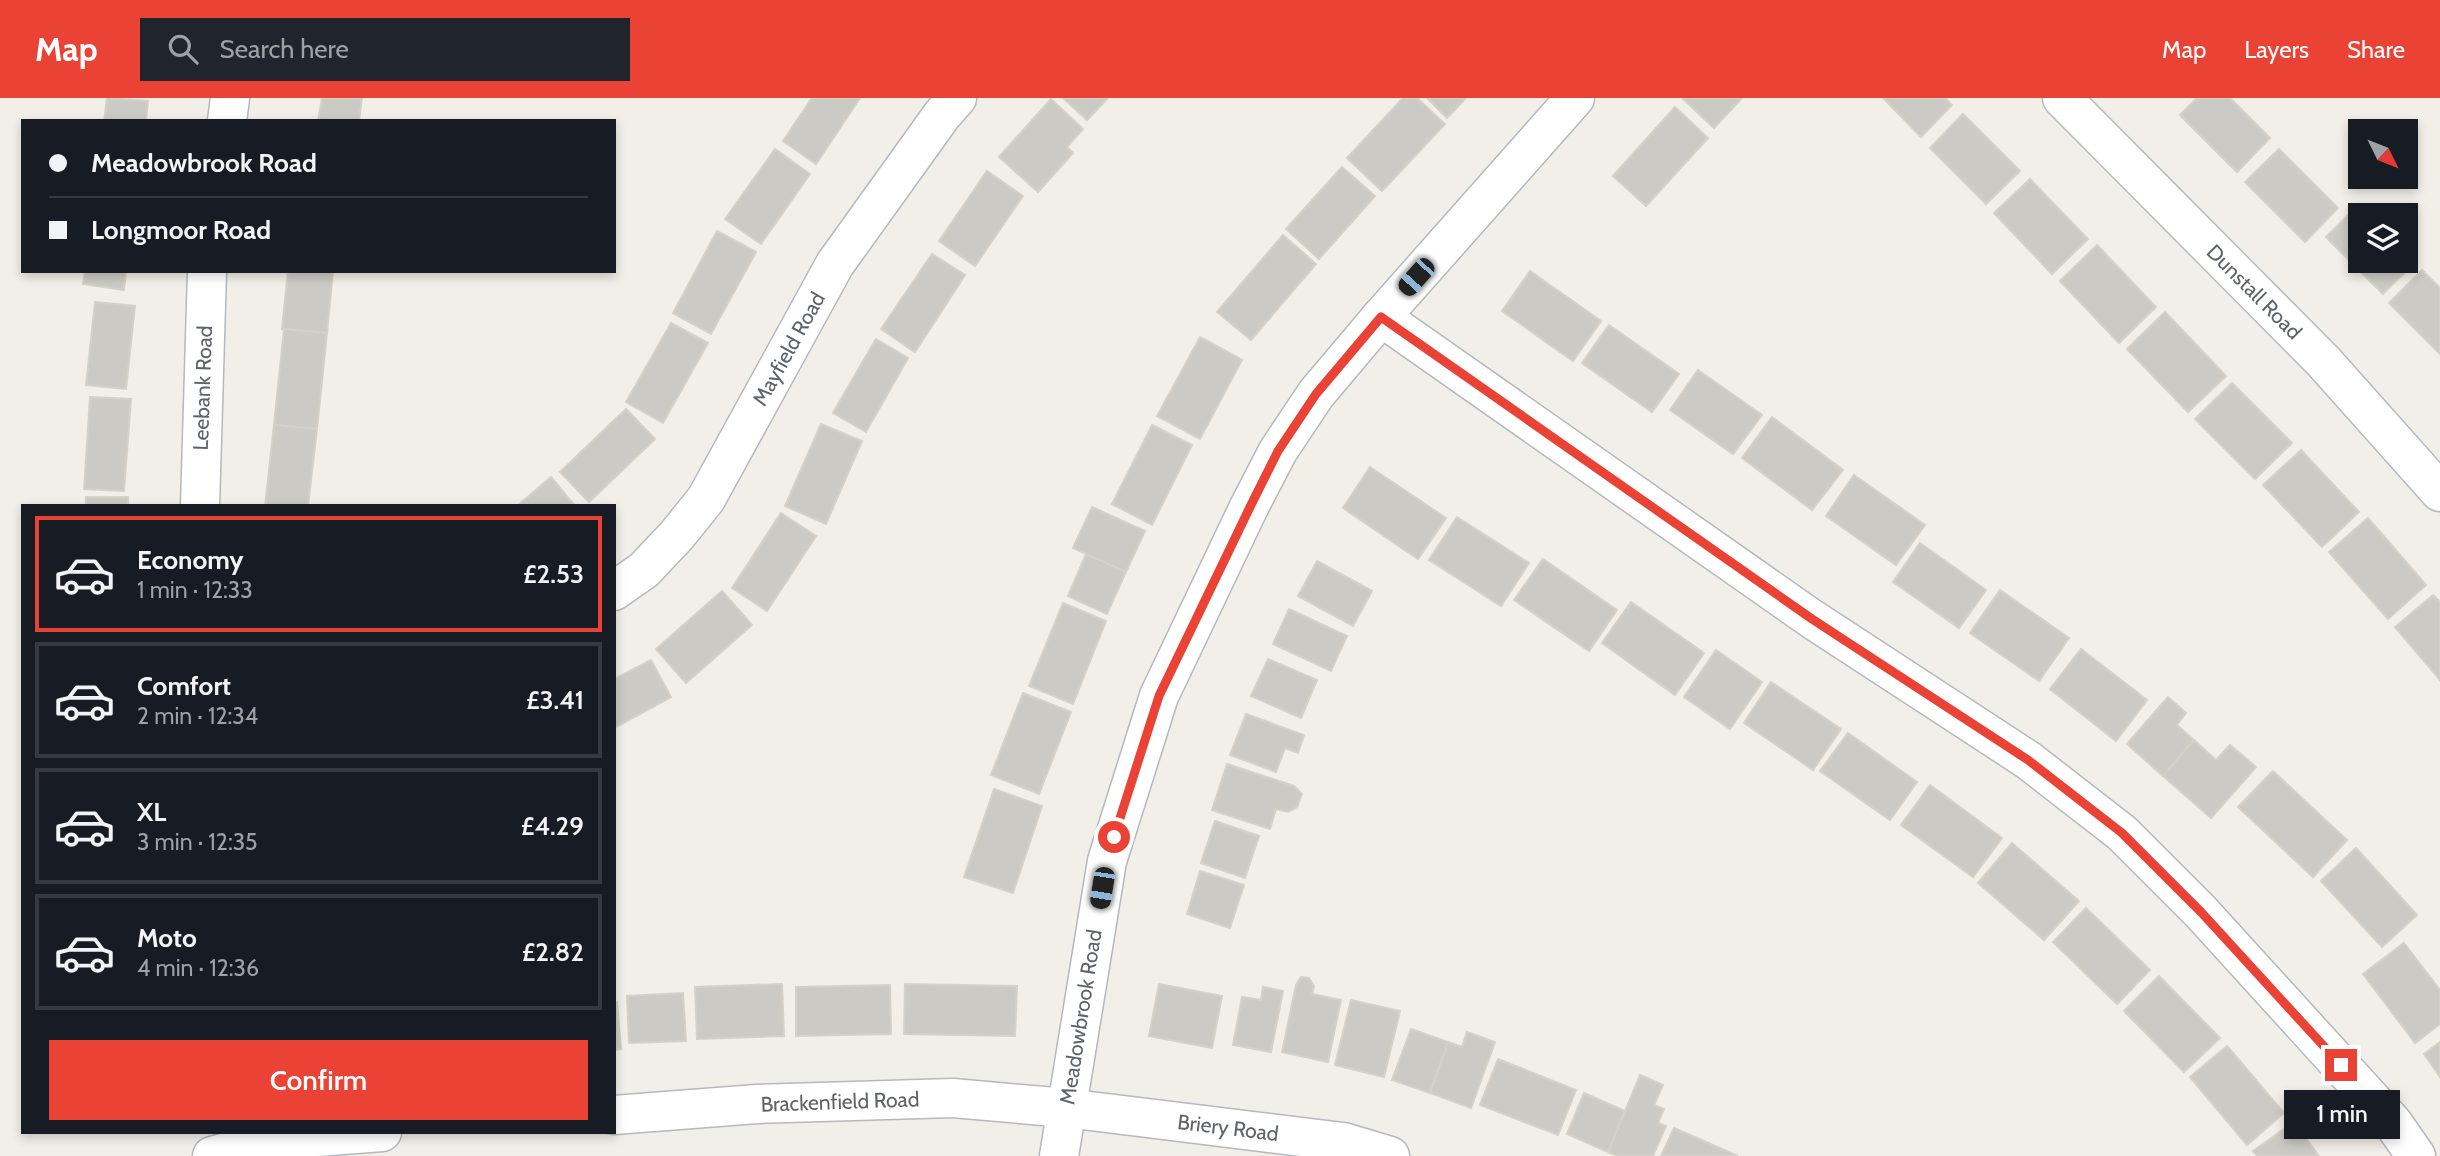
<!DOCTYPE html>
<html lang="en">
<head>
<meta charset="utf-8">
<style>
	body { margin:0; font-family:Cabin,sans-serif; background:#20242c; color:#f1f3f6; height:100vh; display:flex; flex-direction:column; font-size:26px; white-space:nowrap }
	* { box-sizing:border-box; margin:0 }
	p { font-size:23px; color:#9ea1a6 }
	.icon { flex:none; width:38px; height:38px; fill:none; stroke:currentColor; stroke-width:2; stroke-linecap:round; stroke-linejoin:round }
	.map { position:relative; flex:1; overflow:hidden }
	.sheet { position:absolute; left:21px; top:406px; width:595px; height:630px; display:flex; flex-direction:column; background:#171b24; border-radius:0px; box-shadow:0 4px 10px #0003 }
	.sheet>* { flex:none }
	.hud { position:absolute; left:21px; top:21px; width:595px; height:154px; border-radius:0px; box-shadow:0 4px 10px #0003; display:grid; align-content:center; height:154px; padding:0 28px; background:#171b24 }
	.needle { width:46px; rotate:133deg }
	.controls { position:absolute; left:2348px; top:21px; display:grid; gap:14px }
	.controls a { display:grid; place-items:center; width:70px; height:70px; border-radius:0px; background:#171b24; box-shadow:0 4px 10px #0003; font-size:35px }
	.end { position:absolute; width:32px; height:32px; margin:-16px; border:9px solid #ea4335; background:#fff; box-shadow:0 0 0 4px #fff }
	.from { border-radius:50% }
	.bubble { position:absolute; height:49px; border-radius:0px; background:#171b24; box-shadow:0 4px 10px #0003; font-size:23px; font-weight:600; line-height:49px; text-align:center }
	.car { position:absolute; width:21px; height:42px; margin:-21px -10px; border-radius:9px; box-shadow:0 0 5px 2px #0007; background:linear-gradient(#222 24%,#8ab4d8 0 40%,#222 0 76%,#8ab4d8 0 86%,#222 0) }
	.hud b { display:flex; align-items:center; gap:24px; height:66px; font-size:26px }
	.hud b+b { border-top:2px solid #363941 }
	.hud i { width:18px; height:18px; background:#f1f3f6 }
	ul { padding:12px 0 0; list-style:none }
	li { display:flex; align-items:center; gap:21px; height:116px; margin:0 14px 10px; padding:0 14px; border:4px solid #363941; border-radius:0px }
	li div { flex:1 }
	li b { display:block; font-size:26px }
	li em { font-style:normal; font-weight:600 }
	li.on { border-color:#ea4335 }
	li>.icon { width:63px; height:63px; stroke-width:1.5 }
	.action { display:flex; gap:14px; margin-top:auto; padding:14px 28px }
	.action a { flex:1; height:80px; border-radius:0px; background:#ea4335; color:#fff; font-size:28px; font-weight:600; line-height:80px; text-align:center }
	header { display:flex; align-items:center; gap:42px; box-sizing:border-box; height:98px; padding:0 35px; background:#ea4335; color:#fff }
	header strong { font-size:33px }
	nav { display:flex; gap:38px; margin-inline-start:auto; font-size:24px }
	.search { width:490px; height:63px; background:#20242c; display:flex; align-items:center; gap:18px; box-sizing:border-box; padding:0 24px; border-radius:0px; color:#9ea1a6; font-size:26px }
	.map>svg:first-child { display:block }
	.building { fill:#cccac5; stroke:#d6d1c6; stroke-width:2 }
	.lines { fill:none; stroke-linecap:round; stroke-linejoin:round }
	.street-casing { stroke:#b5b8bc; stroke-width:41 }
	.secondary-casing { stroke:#b6babf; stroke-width:41 }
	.street { stroke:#fff; stroke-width:38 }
	.secondary { stroke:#fff; stroke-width:38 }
	.route { stroke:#ea4335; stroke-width:9 }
	.labels { text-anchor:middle; stroke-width:5; stroke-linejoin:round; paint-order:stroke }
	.street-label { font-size:21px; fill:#5f6368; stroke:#fff }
</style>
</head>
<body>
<header>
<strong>Map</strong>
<div class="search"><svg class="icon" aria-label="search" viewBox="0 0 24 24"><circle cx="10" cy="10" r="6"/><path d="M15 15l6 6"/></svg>Search here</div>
<nav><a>Map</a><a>Layers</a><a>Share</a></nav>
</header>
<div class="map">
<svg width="2440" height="1058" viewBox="0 0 2440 1058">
	<rect width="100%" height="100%" fill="#f1efe8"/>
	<g class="building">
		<polygon points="107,0 148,3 146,23 104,23"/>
		<polygon points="322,0 362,0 359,23 318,23"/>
		<polygon points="812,0 860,0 816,66 783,43"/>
		<polygon points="1063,0 1108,0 1087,22"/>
		<polygon points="1403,0 1417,0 1445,26 1382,93 1347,60"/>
		<polygon points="1427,0 1466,0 1447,20"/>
		<polygon points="1684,0 1742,0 1714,30 1683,1"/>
		<polygon points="1883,0 1945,0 1952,7 1921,39"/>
		<polygon points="2197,0 2230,0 2270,40 2237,74 2180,17"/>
		<polygon points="1051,1 1083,31 1067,49 1073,55 1038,94 999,59"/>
		<polygon points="1675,9 1708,40 1646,108 1613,78"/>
		<polygon points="1963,16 2020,73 1986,106 1930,50"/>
		<polygon points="775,51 810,76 761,146 725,121"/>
		<polygon points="2279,51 2338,110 2305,144 2245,84"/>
		<polygon points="1342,69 1375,98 1319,161 1286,131"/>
		<polygon points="987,73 1023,98 975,168 939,143"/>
		<polygon points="2030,81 2088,141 2052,176 1994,115"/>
		<polygon points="2359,106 2371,117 2361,117 2361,163 2406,163 2406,153 2416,163 2383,196 2326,139"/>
		<polygon points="717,133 756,154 711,236 673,215"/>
		<polygon points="1283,137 1316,166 1251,242 1217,214"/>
		<polygon points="2097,147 2156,209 2119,245 2060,183"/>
		<polygon points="932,156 965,177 915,254 881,231"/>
		<polygon points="2422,172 2440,190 2440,256 2389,205"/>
		<polygon points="85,173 126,173 124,192 83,186"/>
		<polygon points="288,173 333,173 327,235 282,231"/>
		<polygon points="1530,173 1601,223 1573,263 1502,213"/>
		<polygon points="95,204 135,208 126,291 86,287"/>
		<polygon points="2165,214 2226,278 2188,314 2127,251"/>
		<polygon points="671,225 708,245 663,325 626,304"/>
		<polygon points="1609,227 1679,276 1652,314 1582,265"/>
		<polygon points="284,231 327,235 317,331 274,327"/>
		<polygon points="1200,239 1242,262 1200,341 1157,318"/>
		<polygon points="876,241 908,260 866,334 833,315"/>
		<polygon points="1698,272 1762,317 1733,356 1670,312"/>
		<polygon points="2232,285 2292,345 2255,381 2195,321"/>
		<polygon points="90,299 131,301 124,393 84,391"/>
		<polygon points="626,311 655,341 589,404 560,374"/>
		<polygon points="1772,319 1843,372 1812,412 1742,360"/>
		<polygon points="821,326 862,343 826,426 785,408"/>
		<polygon points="274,327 317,331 308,408 265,408"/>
		<polygon points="1152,327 1192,347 1152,427 1112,406"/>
		<polygon points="2301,352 2359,414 2322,449 2263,387"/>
		<polygon points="1370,369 1446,420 1418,461 1343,410"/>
		<polygon points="1854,377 1925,427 1896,467 1826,418"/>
		<polygon points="551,379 575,408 517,408"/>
		<rect x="86" y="399" width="42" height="9"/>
		<polygon points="1092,409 1145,433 1126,474 1073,450"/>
		<polygon points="781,415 816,438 767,513 732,490"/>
		<polygon points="1457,419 1529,465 1501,508 1429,462"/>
		<polygon points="2368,420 2426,487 2388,521 2329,454"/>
		<polygon points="1920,445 1986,492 1959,530 1893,484"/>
		<polygon points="1086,456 1126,474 1107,516 1068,498"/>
		<polygon points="1543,461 1617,512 1589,553 1514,502"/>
		<polygon points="1317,463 1372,493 1353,528 1298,498"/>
		<polygon points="2000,492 2069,540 2039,583 1970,535"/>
		<polygon points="722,493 752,527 686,585 656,551"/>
		<polygon points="2433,497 2440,504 2440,582 2395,529"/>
		<polygon points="1631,504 1704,555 1675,597 1602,545"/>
		<polygon points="1063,505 1106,523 1073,606 1029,588"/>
		<polygon points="1289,511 1347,538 1331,573 1273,546"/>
		<polygon points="2081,551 2147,602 2116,643 2050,591"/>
		<polygon points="1716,552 1762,584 1730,631 1684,599"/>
		<polygon points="1268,561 1317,582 1301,620 1251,598"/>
		<polygon points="651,562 671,599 614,630 614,581"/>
		<polygon points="1771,584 1841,631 1813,672 1744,625"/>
		<polygon points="1023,595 1071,614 1039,696 991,677"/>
		<polygon points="2168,599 2186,615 2177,627 2194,642 2163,678 2127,646"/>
		<polygon points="1246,616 1304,637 1298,655 1285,650 1276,674 1230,657"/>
		<polygon points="1848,635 1917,684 1890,722 1820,673"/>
		<polygon points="2194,642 2216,662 2230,647 2256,669 2211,720 2163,678"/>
		<polygon points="1227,666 1294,688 1302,696 1297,709 1288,714 1276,711 1270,731 1212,712"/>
		<polygon points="2273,673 2347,742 2313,779 2238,709"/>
		<polygon points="1930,687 2002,740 1973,779 1901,727"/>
		<polygon points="994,691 1042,708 1013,795 964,779"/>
		<polygon points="1215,723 1259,738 1245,780 1201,765"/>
		<polygon points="2012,745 2079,803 2044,842 1978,785"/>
		<polygon points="2356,750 2417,817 2382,849 2321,783"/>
		<polygon points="1200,773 1244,787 1230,830 1187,816"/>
		<polygon points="2086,810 2150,872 2117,906 2053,844"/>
		<polygon points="2404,845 2440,892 2440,926 2415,945 2363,876"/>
		<polygon points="2159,878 2220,940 2184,974 2124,913"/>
		<polygon points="1301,879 1309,880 1314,888 1312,896 1341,902 1328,964 1282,954 1296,887"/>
		<polygon points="782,886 784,938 697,941 695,889"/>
		<polygon points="905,886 1017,888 1015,938 904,936"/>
		<polygon points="1159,886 1222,898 1212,950 1149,938"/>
		<polygon points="890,887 891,936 796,938 796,889"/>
		<polygon points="1263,889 1283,893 1271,954 1233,947 1242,899 1261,902"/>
		<polygon points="683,895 686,943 629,945 627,898"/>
		<polygon points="1351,902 1400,913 1384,979 1335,967"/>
		<polygon points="617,904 621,951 614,952 614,905"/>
		<polygon points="1411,931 1448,944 1430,995 1392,982"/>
		<polygon points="1467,934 1495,944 1471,1010 1430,995 1448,944 1462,949"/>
		<polygon points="2440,944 2440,979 2424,956"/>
		<polygon points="2227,948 2284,1015 2247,1047 2190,979"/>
		<polygon points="1498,961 1576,992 1558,1037 1480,1007"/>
		<polygon points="1640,977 1663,987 1654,1007 1664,1011 1658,1025 1666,1028 1653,1058 1618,1058 1608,1054"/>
		<polygon points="1584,995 1625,1013 1608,1054 1567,1036"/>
		<polygon points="2294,1024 2319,1058 2257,1058 2253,1053"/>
		<polygon points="1674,1030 1738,1058 1661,1058"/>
	</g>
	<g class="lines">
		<defs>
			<g id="street">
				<polyline points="227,23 230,0"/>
				<polyline points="1381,219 1812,521 2028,662 2122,735 2201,814 2393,1025 2416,1058"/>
				<polyline points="200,408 207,173"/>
				<polyline points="614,493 644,472 677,437 706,401 835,166 942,17 957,0"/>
				<polyline points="614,1017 757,1006 953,1000 1066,1010 1343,1044 1390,1058"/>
				<polyline points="212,1058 266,1043 382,1034"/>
				<polyline points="1059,1058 1107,763 1159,598 1249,409 1278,353 1316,296 1381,219 1575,0"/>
			</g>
			<polyline id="secondary" points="2062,0 2324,264 2440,394"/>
		</defs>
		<use href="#street" class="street-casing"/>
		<use href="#secondary" class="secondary-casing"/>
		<use href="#street" class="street"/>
		<use href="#secondary" class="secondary"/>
	</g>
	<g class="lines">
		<polyline class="route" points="1114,739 1159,598 1250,409 1278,353 1316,296 1381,219 1812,521 2028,662 2122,735 2201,814 2341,967"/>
	</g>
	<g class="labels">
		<g class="street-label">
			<text transform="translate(2254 194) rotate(45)" y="7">Dunstall Road</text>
			<text transform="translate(789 251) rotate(-61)" y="7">Mayfield Road</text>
			<text transform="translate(203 290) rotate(-88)" y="7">Leebank Road</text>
			<text transform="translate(1081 919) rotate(-81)" y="7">Meadowbrook Road</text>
			<text transform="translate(840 1004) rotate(-2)" y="7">Brackenfield Road</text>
			<text transform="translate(1228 1030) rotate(7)" y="7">Briery Road</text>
		</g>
	</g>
</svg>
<div class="controls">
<a><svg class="needle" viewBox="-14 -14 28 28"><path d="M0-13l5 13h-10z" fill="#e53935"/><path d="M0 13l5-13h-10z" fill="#9ea1a6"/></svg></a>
<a><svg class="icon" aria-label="layers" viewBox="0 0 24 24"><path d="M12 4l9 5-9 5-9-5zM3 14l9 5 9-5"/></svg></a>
</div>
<i class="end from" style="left:1114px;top:739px"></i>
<i class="end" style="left:2341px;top:967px"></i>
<div class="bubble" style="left:2284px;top:992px;width:116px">1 min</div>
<i class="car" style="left:1416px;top:179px;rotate:222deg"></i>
<i class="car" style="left:1102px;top:790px;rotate:189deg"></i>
<div class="hud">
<b><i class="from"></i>Meadowbrook Road</b>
<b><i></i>Longmoor Road</b>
</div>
<section class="sheet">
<ul>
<li class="on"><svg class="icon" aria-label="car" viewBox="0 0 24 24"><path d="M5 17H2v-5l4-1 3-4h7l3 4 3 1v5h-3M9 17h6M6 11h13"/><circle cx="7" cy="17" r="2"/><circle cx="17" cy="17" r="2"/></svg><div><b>Economy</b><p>1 min · 12:33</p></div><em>£2.53</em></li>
<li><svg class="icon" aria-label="car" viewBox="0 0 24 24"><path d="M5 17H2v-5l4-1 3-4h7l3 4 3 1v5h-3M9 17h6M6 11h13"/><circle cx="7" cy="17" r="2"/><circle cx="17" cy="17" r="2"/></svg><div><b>Comfort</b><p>2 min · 12:34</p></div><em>£3.41</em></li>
<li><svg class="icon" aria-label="car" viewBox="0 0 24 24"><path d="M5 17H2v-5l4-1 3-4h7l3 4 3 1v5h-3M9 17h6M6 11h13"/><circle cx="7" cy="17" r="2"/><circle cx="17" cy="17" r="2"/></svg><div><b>XL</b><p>3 min · 12:35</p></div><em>£4.29</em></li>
<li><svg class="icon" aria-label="car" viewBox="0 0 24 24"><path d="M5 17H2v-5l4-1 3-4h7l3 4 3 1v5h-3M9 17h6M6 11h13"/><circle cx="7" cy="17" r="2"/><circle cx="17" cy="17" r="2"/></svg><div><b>Moto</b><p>4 min · 12:36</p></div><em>£2.82</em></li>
</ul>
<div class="action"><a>Confirm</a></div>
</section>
</div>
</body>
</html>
